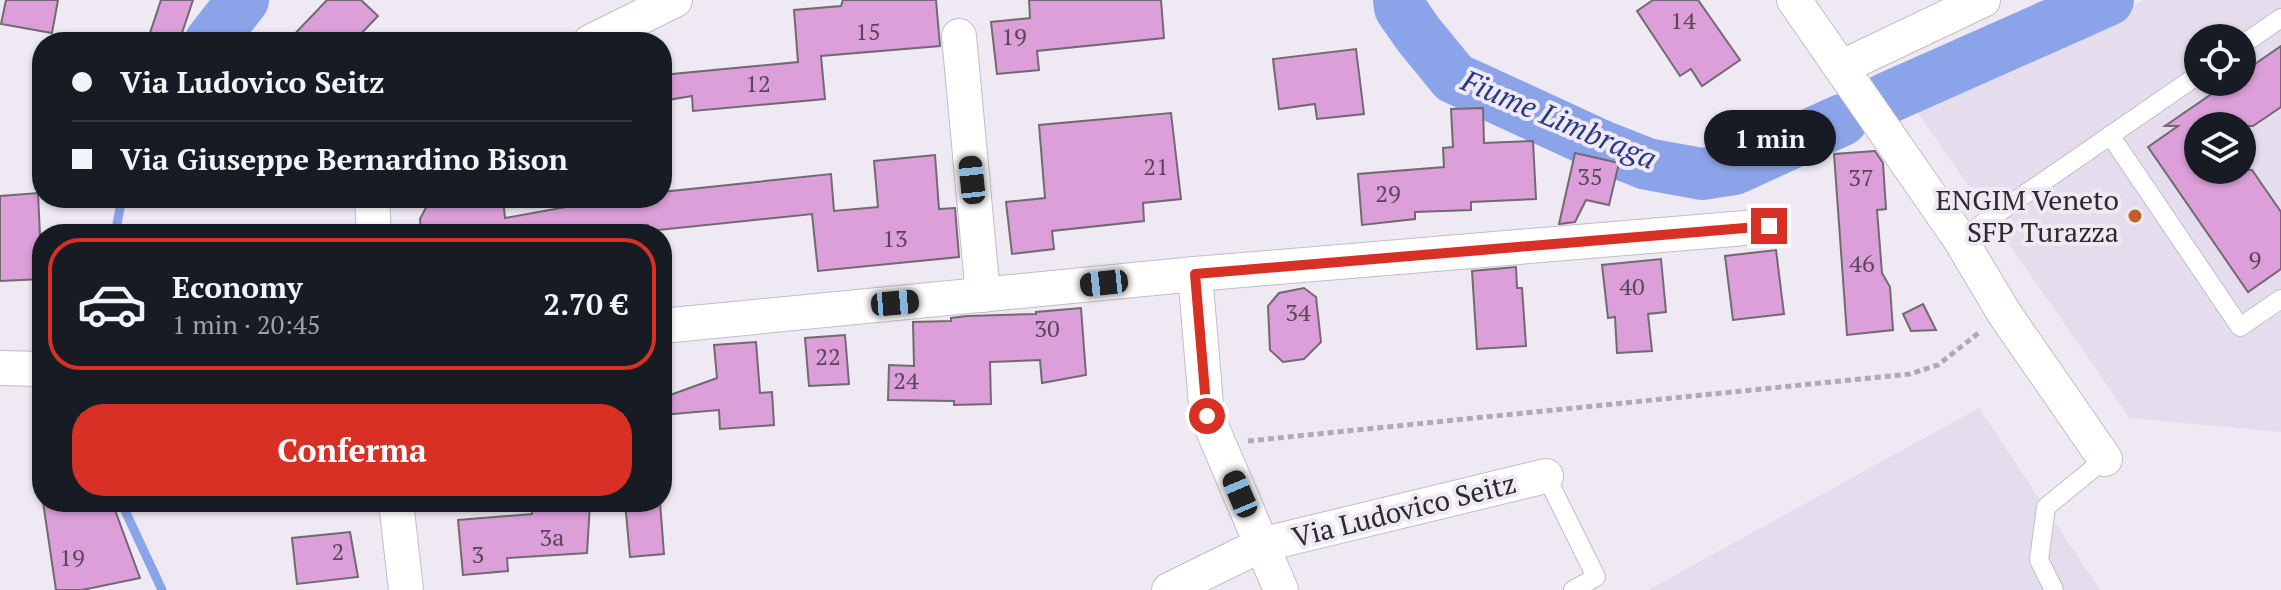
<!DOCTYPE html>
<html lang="it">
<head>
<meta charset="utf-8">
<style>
	body { margin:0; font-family:"PT Serif",serif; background:#242831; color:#f1f3f6; height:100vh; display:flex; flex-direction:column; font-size:30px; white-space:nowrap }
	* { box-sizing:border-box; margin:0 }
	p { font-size:26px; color:#9ea1a6 }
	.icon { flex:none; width:44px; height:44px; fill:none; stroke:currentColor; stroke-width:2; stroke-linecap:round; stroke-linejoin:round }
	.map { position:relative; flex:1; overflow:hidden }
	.sheet { position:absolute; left:32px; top:224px; width:640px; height:288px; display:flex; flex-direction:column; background:#171b24; border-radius:32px; box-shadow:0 2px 6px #0004 }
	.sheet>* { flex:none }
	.hud { position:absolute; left:32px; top:32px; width:640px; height:176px; border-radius:32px; box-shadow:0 2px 6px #0004; display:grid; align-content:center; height:176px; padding:0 40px; background:#171b24 }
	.controls { position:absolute; left:2184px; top:24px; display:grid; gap:16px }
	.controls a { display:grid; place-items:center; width:72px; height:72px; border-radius:50%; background:#171b24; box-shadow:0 2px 6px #0004; font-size:40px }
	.end { position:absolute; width:36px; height:36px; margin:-18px; border:10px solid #d93025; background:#fff; box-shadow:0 0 0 4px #fff }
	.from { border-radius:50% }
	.bubble { position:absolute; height:56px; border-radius:28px; background:#171b24; box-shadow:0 2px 6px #0004; font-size:26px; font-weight:800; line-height:56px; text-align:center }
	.car { position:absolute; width:24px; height:48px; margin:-24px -12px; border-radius:10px; box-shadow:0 0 6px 2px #0007; background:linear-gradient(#222 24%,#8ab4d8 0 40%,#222 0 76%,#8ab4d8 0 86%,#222 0) }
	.hud b { display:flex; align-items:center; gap:28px; height:76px; font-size:30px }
	.hud b+b { border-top:2px solid #363941 }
	.hud i { width:20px; height:20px; background:#f1f3f6 }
	ul { padding:14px 0 0; list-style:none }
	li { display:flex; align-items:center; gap:24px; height:132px; margin:0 16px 12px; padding:0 24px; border:4px solid transparent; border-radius:32px }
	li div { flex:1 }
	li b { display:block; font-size:30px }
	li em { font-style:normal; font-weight:800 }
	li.selected { border-color:#d93025 }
	li>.icon { width:72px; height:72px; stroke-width:1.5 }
	.cta { display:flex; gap:16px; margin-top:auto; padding:16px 40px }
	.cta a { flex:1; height:92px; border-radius:32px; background:#d93025; color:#fff; font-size:32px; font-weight:800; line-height:92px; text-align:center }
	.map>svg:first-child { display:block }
	.built { fill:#e5dded; fill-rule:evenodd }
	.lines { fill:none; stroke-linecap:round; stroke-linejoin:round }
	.stream { stroke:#8ba3e8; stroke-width:9 }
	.river { stroke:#8ba3e8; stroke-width:52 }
	.building { fill:#dc9fd9; stroke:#716a70; stroke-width:2 }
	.service-casing { stroke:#c1bdc6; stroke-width:20 }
	.minor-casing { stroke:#c1bdc6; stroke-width:36 }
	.path { stroke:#afabb2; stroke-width:5; stroke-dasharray:6 4; stroke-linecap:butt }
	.service { stroke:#fff; stroke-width:18 }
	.minor { stroke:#fff; stroke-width:34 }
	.route { stroke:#d93025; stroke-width:10 }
	.poi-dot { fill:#c25e28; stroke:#eee9f2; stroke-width:3 }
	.labels { text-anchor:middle; stroke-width:8; stroke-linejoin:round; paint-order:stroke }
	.number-label { font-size:24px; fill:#594859 }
	.poi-label { font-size:28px; fill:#2d2b2e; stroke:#eee9f2; text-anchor:end }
	.street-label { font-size:28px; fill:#2d2b2e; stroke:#eee9f2 }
	.water-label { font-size:30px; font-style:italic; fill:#283a8a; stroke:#eee9f2 }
</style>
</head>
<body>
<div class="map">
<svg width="2281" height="590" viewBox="0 0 2281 590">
	<rect width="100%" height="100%" fill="#eee9f2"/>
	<g class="built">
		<path d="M2145,0h136v432l-151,-14 -217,-312zM2198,38h44v44h-44zM2198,126h44v44h-44z"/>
		<polygon points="1979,408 2100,590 1648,590"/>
	</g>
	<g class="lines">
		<g class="stream">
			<polyline points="115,234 122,198"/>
			<polyline points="121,502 162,590"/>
		</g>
		<g class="river">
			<polyline points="1399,0 1400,8 1418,34 1454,78 1604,147 1647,164 1702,174 1734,169 1842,120"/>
			<polyline points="210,42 243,0"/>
			<polyline points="1885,99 2108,0"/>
		</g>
	</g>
	<g class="building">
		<polygon points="6,0 58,0 52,33 1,24"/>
		<polygon points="161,0 193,0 179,42 147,42"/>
		<polygon points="327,0 361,0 378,16 353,42 287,42"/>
		<polygon points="843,0 936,0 940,46 821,56 825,99 693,111 692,96 662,101 662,75 798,62 794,10 841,6"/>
		<polygon points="1029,0 1161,0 1164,38 1037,51 1039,70 997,74 991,22 1030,18"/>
		<polygon points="1653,0 1698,0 1740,60 1702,86 1691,69 1680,76 1637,11"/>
		<polygon points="2281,46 2281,107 2253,126 2198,126 2198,170 2252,170 2281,212 2281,269 2248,292 2148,147 2178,126 2165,126 2229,82 2242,82 2242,73"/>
		<polygon points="1356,49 1364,114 1317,119 1315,104 1279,109 1273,59"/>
		<polygon points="1483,108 1484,143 1533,141 1536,199 1471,202 1471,210 1415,212 1415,219 1362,225 1358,174 1444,167 1443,148 1453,147 1451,109"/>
		<polygon points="1171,113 1181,199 1143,203 1144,221 1052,231 1054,249 1012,254 1006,202 1045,198 1039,125"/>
		<polygon points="1875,151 1883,163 1886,209 1877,210 1882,273 1890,287 1893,330 1847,335 1834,154"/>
		<polygon points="1575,153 1619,163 1609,205 1586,200 1575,222 1559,224"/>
		<polygon points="935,155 939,209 955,208 959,257 818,271 812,214 649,231 648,225 580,230 580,234 421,234 420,219 431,198 503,198 505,218 616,198 662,198 662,192 831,174 834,211 878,207 874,161"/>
		<polygon points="38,193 42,279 0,281 0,196"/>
		<polygon points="1776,250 1784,314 1733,320 1725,256"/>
		<polygon points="1661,259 1666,312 1648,314 1652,351 1617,353 1615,317 1608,318 1602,265"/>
		<polygon points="1516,267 1517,288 1522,288 1526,346 1477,349 1472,271"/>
		<polygon points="1304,288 1316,297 1321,342 1304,359 1283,362 1270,350 1268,306 1279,293"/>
		<polygon points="1923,304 1936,330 1911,331 1903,314"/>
		<polygon points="1081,308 1086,375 1042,383 1040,360 990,362 991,404 954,405 954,401 888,400 889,365 914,366 913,322 951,321 951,318 967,316 1036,314 1036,312"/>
		<polygon points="845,335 849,384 809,386 805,338"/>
		<polygon points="756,342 760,393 772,392 774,425 720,429 719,410 662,415 662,398 717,378 714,345"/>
		<polygon points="43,502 112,502 140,578 82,590 56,590"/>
		<polygon points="625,502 660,502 664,554 630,557"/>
		<polygon points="590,504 587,553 507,558 508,571 463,575 458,520 532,514 532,507"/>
		<polygon points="350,532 358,577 297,584 292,538"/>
	</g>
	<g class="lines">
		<defs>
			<g id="service">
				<polyline points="2242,45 2281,18"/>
				<polyline points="2110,135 2240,327 2281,299"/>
				<polyline points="1960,239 2198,75"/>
				<polyline points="1546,476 1596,577 1573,590"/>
				<polyline points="2054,590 2039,560 2046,507 2105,459"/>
			</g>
			<g id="minor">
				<polyline points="1794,0 1960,239 2004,313 2105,459"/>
				<polyline points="959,36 983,295"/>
				<polyline points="590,42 675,0"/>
				<polyline points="1842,67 1983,0"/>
				<polyline points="372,198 374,234"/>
				<polyline points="1195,274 1207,416 1281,590"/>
				<polyline points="662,326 1195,274 1769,226"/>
				<polyline points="0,368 42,369"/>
				<polyline points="396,502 406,590"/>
				<polyline points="1169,590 1261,545 1546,476"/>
			</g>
		</defs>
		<use href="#service" class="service-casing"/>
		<use href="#minor" class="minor-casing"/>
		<polyline class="path" points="1248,441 1910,374 1938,365 1981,331"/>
		<use href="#service" class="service"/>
		<use href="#minor" class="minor"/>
	</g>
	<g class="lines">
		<polyline class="route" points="1207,416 1195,274 1769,226"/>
	</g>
	<circle class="poi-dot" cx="2135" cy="216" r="8"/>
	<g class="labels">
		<g class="number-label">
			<text x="1683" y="29">14</text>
			<text x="868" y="40">15</text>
			<text x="1014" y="45">19</text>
			<text x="758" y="92">12</text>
			<text x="1156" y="175">21</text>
			<text x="1590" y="185">35</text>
			<text x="1861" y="186">37</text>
			<text x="1388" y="202">29</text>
			<text x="895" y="247">13</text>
			<text x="2255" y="268">9</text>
			<text x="1862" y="272">46</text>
			<text x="1632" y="295">40</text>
			<text x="1298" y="321">34</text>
			<text x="1047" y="337">30</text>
			<text x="828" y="365">22</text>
			<text x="906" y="389">24</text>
			<text x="552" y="546">3a</text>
			<text x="338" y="560">2</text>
			<text x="478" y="563">3</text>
			<text x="72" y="566">19</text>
		</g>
		<g class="poi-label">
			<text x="2119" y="210">ENGIM Veneto<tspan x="2119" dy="32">SFP Turazza</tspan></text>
		</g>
		<g class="street-label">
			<text transform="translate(1404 510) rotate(-14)" y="10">Via Ludovico Seitz</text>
		</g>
		<g class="water-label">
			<text transform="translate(1559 120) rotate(23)" y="10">Fiume Limbraga</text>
		</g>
	</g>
</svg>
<div class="controls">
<a><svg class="icon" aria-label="locate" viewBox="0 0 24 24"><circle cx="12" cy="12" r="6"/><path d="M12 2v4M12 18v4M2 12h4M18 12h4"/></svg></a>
<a><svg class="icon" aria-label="layers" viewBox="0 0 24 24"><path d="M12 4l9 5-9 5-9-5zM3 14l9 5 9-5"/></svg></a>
</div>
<i class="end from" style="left:1207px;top:416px"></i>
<i class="end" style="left:1769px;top:226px"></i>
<div class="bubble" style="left:1704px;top:110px;width:132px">1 min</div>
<i class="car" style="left:972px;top:180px;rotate:354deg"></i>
<i class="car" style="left:1104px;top:283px;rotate:264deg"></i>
<i class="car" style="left:895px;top:303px;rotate:85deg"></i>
<i class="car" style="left:1240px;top:494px;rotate:337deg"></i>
<div class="hud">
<b><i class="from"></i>Via Ludovico Seitz</b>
<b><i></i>Via Giuseppe Bernardino Bison</b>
</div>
<section class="sheet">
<ul>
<li class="selected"><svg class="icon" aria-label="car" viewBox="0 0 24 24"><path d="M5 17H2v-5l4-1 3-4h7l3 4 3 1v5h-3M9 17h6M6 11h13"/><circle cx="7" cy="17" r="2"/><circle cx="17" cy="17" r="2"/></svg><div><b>Economy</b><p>1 min · 20:45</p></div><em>2.70 €</em></li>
</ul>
<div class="cta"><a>Conferma</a></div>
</section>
</div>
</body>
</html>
